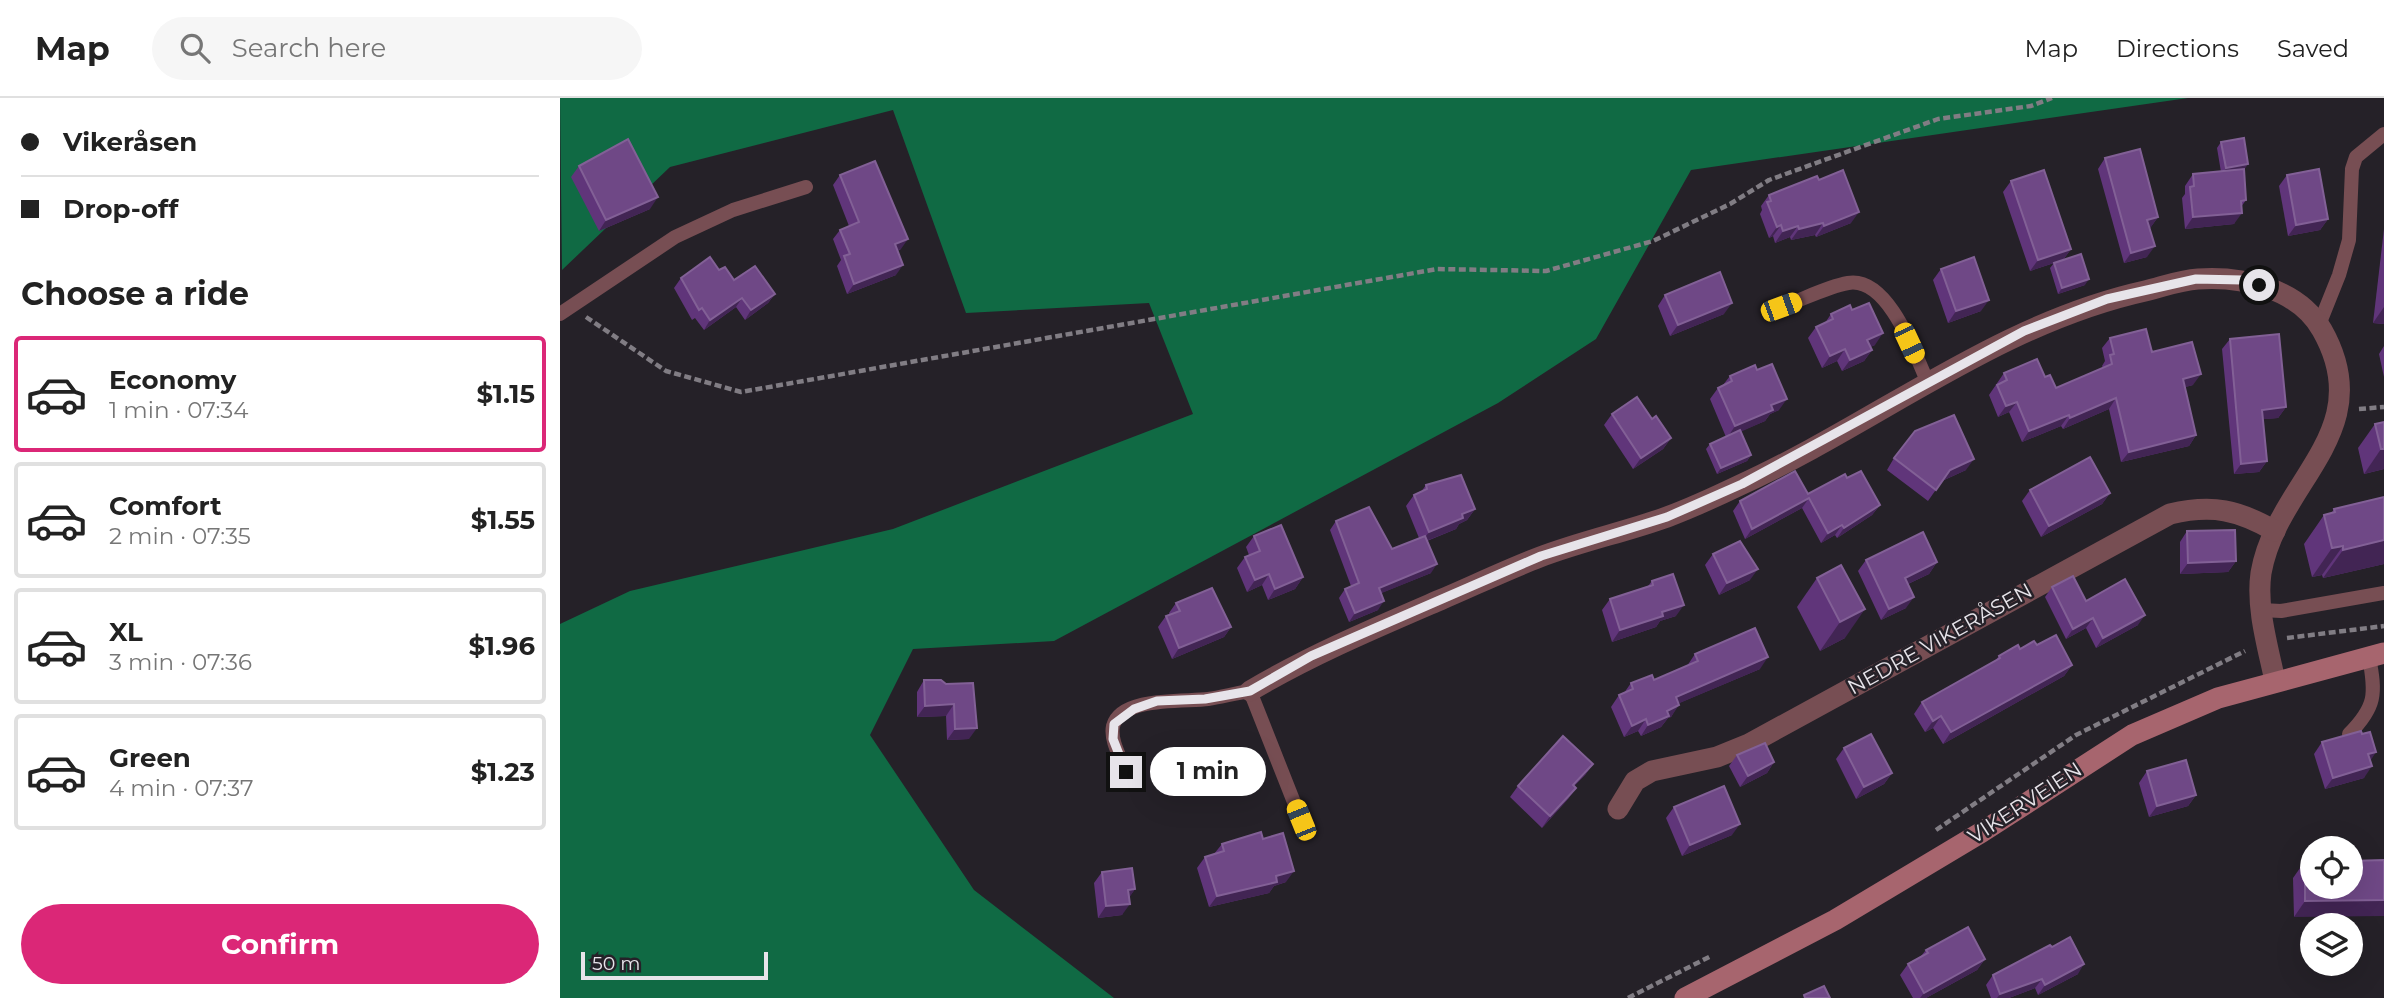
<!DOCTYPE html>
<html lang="en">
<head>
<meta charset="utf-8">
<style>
	body { margin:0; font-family:Montserrat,sans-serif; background:#f6f6f6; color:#222; height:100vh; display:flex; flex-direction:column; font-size:26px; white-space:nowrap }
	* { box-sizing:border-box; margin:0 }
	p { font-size:23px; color:#767676 }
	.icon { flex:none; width:38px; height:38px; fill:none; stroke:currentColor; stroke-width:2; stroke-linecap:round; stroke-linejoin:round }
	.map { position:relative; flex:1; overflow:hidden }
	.details { display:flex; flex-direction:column; background:#fff; width:560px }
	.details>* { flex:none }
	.top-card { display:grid; align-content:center; height:154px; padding:0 21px; background:#fff }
	.tools { position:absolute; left:1740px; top:738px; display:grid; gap:14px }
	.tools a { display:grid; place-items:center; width:63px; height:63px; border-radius:50%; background:#fff; box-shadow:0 7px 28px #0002; font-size:35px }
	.scale { position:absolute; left:21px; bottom:18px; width:187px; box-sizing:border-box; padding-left:7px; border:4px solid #e7e4ea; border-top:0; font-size:19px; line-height:24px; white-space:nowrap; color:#e7e4ea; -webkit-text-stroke:5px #252128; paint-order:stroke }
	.end { position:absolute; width:32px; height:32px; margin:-16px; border:9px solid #e7e4ea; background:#111; box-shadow:0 0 0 4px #111 }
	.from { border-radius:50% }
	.bubble { position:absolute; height:49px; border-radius:24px; background:#fff; box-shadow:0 7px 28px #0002; font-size:23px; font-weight:700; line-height:49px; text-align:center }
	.car { position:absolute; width:21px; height:42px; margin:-21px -10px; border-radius:9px; box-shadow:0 0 5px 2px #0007; background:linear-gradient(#f5c518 24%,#345 0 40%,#f5c518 0 76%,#345 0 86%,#f5c518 0) }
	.top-card b { display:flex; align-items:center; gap:24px; height:66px; font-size:26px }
	.top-card b+b { border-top:2px solid #e0e0e0 }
	.top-card i { width:18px; height:18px; background:#222 }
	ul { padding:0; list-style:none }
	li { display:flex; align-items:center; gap:21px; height:116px; margin:0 14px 10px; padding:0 7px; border:4px solid #e0e0e0; border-radius:7px }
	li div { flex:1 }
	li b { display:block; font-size:26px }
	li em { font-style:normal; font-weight:700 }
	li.active { border-color:#db2777 }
	li>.icon { width:63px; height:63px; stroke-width:1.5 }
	h2 { padding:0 21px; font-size:32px; line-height:84px }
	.action { display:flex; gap:14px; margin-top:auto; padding:14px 21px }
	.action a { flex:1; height:80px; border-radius:42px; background:#db2777; color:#fff; font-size:28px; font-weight:700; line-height:80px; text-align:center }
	header { display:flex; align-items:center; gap:42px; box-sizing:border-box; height:98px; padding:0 35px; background:#fff; border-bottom:2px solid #e0e0e0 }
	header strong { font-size:33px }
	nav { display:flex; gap:38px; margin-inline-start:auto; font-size:24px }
	.search { width:490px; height:63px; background:#f6f6f6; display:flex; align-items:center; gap:18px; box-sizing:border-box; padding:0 24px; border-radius:38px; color:#767676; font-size:26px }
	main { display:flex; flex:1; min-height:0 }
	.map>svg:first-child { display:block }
	.forest { fill:#106a44 }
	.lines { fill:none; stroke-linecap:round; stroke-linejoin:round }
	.path { stroke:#817d84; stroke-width:4.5; stroke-dasharray:7 3.5; stroke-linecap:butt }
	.lane { stroke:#774e53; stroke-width:14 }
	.street { stroke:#774e53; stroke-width:21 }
	.secondary { stroke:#a7656e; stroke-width:21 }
	.wall { fill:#60357a }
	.shaded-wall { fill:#422554 }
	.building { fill:#6f4886; stroke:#826096; stroke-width:2 }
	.route { stroke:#e7e4ea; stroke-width:9 }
	.labels { text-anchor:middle; stroke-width:5; stroke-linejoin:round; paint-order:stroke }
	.street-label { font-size:21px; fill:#e7e4ea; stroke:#252128 }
</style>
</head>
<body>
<header>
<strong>Map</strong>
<div class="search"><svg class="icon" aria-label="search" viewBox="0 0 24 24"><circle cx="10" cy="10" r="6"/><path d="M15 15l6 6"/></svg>Search here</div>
<nav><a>Map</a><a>Directions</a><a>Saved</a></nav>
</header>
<main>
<section class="details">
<div class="top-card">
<b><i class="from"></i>Vikeråsen</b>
<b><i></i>Drop-off</b>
</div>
<h2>Choose a ride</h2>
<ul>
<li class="active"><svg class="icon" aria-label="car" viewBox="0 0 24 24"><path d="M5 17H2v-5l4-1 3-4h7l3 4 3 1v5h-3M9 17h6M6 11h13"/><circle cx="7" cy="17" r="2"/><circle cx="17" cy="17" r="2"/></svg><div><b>Economy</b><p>1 min · 07:34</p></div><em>$1.15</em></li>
<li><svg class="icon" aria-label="car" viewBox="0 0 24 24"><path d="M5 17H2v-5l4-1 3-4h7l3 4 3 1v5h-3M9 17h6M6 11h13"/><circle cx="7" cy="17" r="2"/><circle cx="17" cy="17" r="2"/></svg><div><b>Comfort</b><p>2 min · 07:35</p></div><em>$1.55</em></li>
<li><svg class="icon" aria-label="car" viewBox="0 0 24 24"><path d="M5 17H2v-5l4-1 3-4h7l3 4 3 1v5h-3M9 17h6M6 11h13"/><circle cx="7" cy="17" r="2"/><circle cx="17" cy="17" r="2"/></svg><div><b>XL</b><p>3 min · 07:36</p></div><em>$1.96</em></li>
<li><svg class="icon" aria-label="car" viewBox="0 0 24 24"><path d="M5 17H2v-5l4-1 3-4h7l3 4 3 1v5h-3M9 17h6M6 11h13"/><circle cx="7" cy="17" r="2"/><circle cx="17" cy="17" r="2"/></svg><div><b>Green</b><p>4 min · 07:37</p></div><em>$1.23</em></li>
</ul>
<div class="action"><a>Confirm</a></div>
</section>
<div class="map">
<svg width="1824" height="900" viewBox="0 0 1824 900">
	<rect width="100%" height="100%" fill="#252128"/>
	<polygon class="forest" points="0,0 1628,0 1131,72 1036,241 938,305 494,543 353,551 310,637 414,792 554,900 0,900 0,526 70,493 333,431 633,316 589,205 406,215 333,12 110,69 2,172"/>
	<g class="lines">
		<g class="path">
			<polyline points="26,219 106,273 181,294 877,171 986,173 1093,143 1170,106 1209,82 1378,21 1471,8 1492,0"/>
			<polyline points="1799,311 1824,309"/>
			<polyline points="1727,540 1824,528"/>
			<polyline points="1376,732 1516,637 1685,553"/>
			<polyline points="1068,900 1151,858"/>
		</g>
		<g class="lane">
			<path d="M1221,209c21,-7 45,-20 67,-24 40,-7 67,71 80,100"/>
			<polyline points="0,216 115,139 173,112 246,89"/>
			<polyline points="1759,227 1779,177 1789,142 1792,71 1796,59 1824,36"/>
			<polyline points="1701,512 1721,513 1824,495"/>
			<path d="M1789,636c27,-27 27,-40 20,-77"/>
			<path d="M566,674c-5,-14 -16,-31 -13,-46 8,-30 73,-24 95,-27 14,-2 28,-6 42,-8l51,129"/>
		</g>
		<g class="street">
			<path d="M690,593c61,-36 125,-63 190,-91 33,-14 66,-30 100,-43 42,-16 85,-25 127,-40 24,-9 48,-20 71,-31 137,-62 258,-162 407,-195 17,-4 35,-11 53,-12 44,-3 100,9 124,51 58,102 -45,151 -61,243 -5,35 7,74 14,108"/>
			<path d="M1058,711l17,-28 17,-10 65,-14 32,-13 421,-230c43,-10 68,-4 105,17"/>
		</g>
		<polyline class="secondary" points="1125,900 1275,822 1422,734 1572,637 1658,600 1824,555"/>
	</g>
	<g class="wall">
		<polygon points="1661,44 1684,72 1686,102 1681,109 1674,126 1625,131 1622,100 1625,96 1625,88 1633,76 1661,74 1657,50"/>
		<polygon points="1545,60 1598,119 1590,130 1587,159 1564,165 1538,71"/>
		<polygon points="19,68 90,111 39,133 11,79"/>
		<polygon points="280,77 341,151 337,153 336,177 287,196 277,168 281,162 273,141 280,132 289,128 273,87"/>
		<polygon points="1727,77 1768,121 1760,132 1728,138 1719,88"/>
		<polygon points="1259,82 1291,125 1256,139 1255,137 1231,142 1230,139 1215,145 1213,138 1209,140 1200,116 1202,112 1201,108 1209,97"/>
		<polygon points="1451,83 1511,151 1503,162 1525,187 1498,196 1490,170 1494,165 1470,173 1443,94"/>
		<polygon points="1824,131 1824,226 1813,225"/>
		<polygon points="1381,171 1421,213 1388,225 1373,182"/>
		<polygon points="159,172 174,182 215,196 208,205 185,222 176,209 144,232 135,220 132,222 114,190 121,180"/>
		<polygon points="1105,197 1164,216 1110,238 1098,208"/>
		<polygon points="1292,212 1315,247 1310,249 1312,252 1304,263 1282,273 1277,263 1262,270 1248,240 1256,229 1265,225 1271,216"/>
		<polygon points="1550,240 1592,254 1633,287 1625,289 1636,337 1629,348 1561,364 1549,311 1503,331 1501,328 1462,344 1449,314 1438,319 1429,297 1444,275 1485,279 1496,290 1543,270 1542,268 1545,263 1542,250"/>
		<polygon points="1670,241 1726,309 1718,320 1703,321 1707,363 1699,374 1674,376 1662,251"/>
		<polygon points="1824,248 1824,279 1819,256"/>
		<polygon points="1170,278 1219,312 1210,316 1205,323 1181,333 1191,357 1187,363 1157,376 1146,351 1150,346 1166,339 1150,301 1158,290 1163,287"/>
		<polygon points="1052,316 1092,321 1111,340 1103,351 1073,371 1044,327"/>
		<polygon points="1824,324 1824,371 1804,376 1798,350 1815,326"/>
		<polygon points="1334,360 1406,372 1382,383 1368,403 1327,372"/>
		<polygon points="1287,380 1320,407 1312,417 1277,440 1275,437 1261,445 1242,410 1185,441 1173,413 1180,403 1248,396"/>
		<polygon points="866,387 915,411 907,422 899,426 896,431 867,443 871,475 821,495 818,512 789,524 779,500 785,491 791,488 770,432 776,423 832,451 859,440 846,408 854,397 861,394"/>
		<polygon points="1470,392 1550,395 1542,406 1481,439 1462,403"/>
		<polygon points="1824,399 1824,466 1763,480 1762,477 1752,479 1744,446 1764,417 1771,416 1774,411"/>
		<polygon points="1627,433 1676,463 1668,474 1620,476 1620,444"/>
		<polygon points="694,438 743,479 735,491 708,502 702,487 687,494 677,470 685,459 689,457 686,449"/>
		<polygon points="1153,456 1190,482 1159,497 1145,467"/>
		<polygon points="1306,462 1377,464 1369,476 1348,486 1346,510 1321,522 1298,473"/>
		<polygon points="1281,467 1285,540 1260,553 1237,509 1257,480"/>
		<polygon points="1092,483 1116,518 1100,523 1096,529 1052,544 1042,512 1050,501 1088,488"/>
		<polygon points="1492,489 1526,503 1578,527 1536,550 1526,530 1506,541 1485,499"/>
		<polygon points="616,505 671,529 664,539 612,561 598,529 606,518 610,517 609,515"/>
		<polygon points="1477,547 1512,567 1504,578 1383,646 1373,630 1365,634 1354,616 1362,604 1435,563 1439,558 1460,551"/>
		<polygon points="1135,556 1200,571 1119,605 1111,619 1108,620 1101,629 1081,638 1078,633 1064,639 1051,609 1059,597 1064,595 1071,585 1094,582 1127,568"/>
		<polygon points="364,582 386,586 409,641 387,642 386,618 357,619 357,594"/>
		<polygon points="1762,644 1810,663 1804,680 1765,691 1754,656"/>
		<polygon points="1284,650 1332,675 1324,686 1296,701 1276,661"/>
		<polygon points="1177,657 1214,664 1207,675 1180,689 1169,668"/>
		<polygon points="1033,666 1025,677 1014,688 1016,690 1008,701 982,730 950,699 958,688"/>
		<polygon points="1587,673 1636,697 1628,708 1589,719 1579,685"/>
		<polygon points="1114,709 1172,737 1122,758 1106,720"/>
		<polygon points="703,741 726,784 714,788 709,795 649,809 637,770 645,759 654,756 662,746"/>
		<polygon points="1824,762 1734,819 1733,780 1745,763"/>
		<polygon points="542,774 575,791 569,799 562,817 538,820 534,785"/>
		<polygon points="1492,849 1518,876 1478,897 1475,890 1449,900 1431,900 1426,887 1433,877"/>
		<polygon points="1366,852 1425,861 1417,872 1366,900 1353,900 1340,877 1348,866 1361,858"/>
	</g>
	<g class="shaded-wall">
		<polygon points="1688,66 1684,72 1662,76 1666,70"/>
		<polygon points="98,99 90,111 39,133 46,122"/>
		<polygon points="1299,114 1291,125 1256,139 1264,128"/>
		<polygon points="1682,115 1674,126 1625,131 1633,119"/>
		<polygon points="1598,119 1591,129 1580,132 1587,122"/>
		<polygon points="1768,121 1760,132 1728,138 1736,127"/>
		<polygon points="1263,125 1255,137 1231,142 1239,131"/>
		<polygon points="1221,127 1213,138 1209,140 1217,129"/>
		<polygon points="1238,128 1230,139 1215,145 1223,133"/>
		<polygon points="348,141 341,151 328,156 335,146"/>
		<polygon points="1595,148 1587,159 1564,165 1571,155"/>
		<polygon points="1511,151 1503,162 1470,173 1478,162"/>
		<polygon points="343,167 336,177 287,196 294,186"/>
		<polygon points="1529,181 1525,187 1498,196 1502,190"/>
		<polygon points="215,196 208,205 185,222 191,212"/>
		<polygon points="182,200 176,209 144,232 150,222"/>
		<polygon points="1429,202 1421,213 1388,225 1396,213"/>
		<polygon points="1172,205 1164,216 1110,238 1118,227"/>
		<polygon points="1824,209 1824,226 1813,225"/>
		<polygon points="1323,235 1315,247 1299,254 1307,242"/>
		<polygon points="1285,251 1277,263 1262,270 1270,258"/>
		<polygon points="1312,252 1304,263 1282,273 1290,262"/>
		<polygon points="1641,276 1633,287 1615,292 1623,281"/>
		<polygon points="1556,300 1549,311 1503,331 1510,320"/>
		<polygon points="1227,301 1219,312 1210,316 1205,323 1167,340 1175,328 1211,307"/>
		<polygon points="1457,304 1449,314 1438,319 1446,308"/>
		<polygon points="1726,309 1718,320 1694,322 1702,312"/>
		<polygon points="1509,317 1501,328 1462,344 1469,333"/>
		<polygon points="1636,337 1629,348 1561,364 1569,354"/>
		<polygon points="1111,340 1103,351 1073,371 1081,360"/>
		<polygon points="1821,351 1824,351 1824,371 1804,376"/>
		<polygon points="1191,357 1187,363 1157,376 1161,370"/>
		<polygon points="1414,361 1406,372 1382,383 1390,372"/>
		<polygon points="1707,363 1699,374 1674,376 1681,366"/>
		<polygon points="1550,395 1542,406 1481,439 1489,428"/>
		<polygon points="1249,400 1242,410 1185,441 1192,431"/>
		<polygon points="1320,407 1312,417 1277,440 1284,430"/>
		<polygon points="915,411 907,422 899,426 896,431 861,445 869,434 902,416"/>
		<polygon points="1282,427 1275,437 1261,445 1268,435"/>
		<polygon points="1824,442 1824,466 1763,480 1783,452"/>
		<polygon points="1783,448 1762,477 1752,479 1772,450"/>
		<polygon points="1676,463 1668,474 1620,476 1628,465"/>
		<polygon points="1377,464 1369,476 1337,491 1345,480"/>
		<polygon points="877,466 871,475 812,499 819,490"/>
		<polygon points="1198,471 1190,482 1159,497 1167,485"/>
		<polygon points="709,476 702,487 687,494 695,482"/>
		<polygon points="743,479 735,491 708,502 715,491"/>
		<polygon points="1354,499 1346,510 1321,522 1329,511"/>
		<polygon points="824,503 818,512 789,524 795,515"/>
		<polygon points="1124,507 1116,518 1100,523 1096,529 1052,544 1060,532 1102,514"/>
		<polygon points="1305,511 1285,540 1260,553 1280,524"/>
		<polygon points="1585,517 1578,527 1536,550 1543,540"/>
		<polygon points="1533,520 1526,530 1506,541 1513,531"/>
		<polygon points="671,529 664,539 612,561 619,550"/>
		<polygon points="1208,559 1200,571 1108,610 1116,599"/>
		<polygon points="1512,567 1504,578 1383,646 1391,634"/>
		<polygon points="394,606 386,618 357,619 365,608"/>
		<polygon points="1119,607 1111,619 1108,620 1101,629 1081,638 1088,627 1107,613"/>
		<polygon points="1381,618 1373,630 1365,634 1373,623"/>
		<polygon points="1086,621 1078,633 1064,639 1072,628"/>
		<polygon points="417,630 409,641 387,642 395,631"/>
		<polygon points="1816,654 1809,665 1808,656"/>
		<polygon points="1214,664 1207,675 1180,689 1188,678"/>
		<polygon points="1033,666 1025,677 1005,698 1013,687"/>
		<polygon points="1812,668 1804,680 1765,691 1773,680"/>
		<polygon points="1332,675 1324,686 1296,701 1304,689"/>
		<polygon points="1016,690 1008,701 982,730 990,718"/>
		<polygon points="1636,697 1628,708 1589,719 1597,708"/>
		<polygon points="1180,726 1172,737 1122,758 1130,747"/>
		<polygon points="734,773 726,784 714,788 709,795 649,809 657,798"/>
		<polygon points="575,791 567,803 568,792"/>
		<polygon points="1824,802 1824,818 1734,819 1745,803"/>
		<polygon points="570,806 562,817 538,820 546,808"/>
		<polygon points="1425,861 1417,872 1366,900 1360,900 1364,895"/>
		<polygon points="1524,866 1518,876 1478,897 1485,887"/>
		<polygon points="1482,881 1475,890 1449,900 1437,900 1440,896"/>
	</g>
	<g class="building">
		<polygon points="1684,40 1688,66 1666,70 1661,44"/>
		<polygon points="68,41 98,99 46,122 19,68"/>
		<polygon points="1580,51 1598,119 1587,122 1595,148 1571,155 1545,60"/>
		<polygon points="315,63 348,141 335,146 343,167 294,186 284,158 290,156 280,132 299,124 280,77"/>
		<polygon points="1684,71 1686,102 1681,103 1682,115 1633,119 1630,89 1634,88 1633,76"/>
		<polygon points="1759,71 1768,121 1736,127 1727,77"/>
		<polygon points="1283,72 1299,114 1264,128 1263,125 1239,131 1238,128 1223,133 1221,127 1217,129 1207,104 1211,103 1209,97 1257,78 1259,82"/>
		<polygon points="1484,72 1511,151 1478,162 1451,83"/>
		<polygon points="1521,156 1529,181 1502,190 1494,165"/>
		<polygon points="150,159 159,172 165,169 174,182 195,168 215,196 191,212 182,200 150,222 142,210 139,212 121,180"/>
		<polygon points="1414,159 1429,202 1396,213 1381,171"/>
		<polygon points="1160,174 1172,205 1118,227 1105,197"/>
		<polygon points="1309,205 1323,235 1307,242 1312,252 1290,262 1285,251 1270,258 1256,229 1273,221 1271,216 1290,207 1292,212"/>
		<polygon points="1586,231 1592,254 1632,244 1641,276 1623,281 1636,337 1569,354 1556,300 1510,320 1509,317 1469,333 1457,304 1446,308 1437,287 1447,282 1444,275 1477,261 1485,279 1490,277 1496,290 1552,266 1550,257 1554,256 1550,240"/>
		<polygon points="1719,236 1726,309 1702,312 1707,363 1681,366 1670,241"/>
		<polygon points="1212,266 1227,301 1211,307 1213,312 1175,328 1158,290 1172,283 1170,278 1195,267 1197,272"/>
		<polygon points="1077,299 1092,321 1096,318 1111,340 1081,360 1052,316"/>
		<polygon points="1394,317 1414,361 1390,372 1376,392 1334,360 1355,333"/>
		<polygon points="1824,324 1824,351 1821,351 1815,326"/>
		<polygon points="1180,332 1191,357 1161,370 1150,346"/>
		<polygon points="1530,359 1550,395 1489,428 1470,392"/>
		<polygon points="1235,373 1248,396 1285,376 1287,380 1301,373 1320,407 1284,430 1282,427 1268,435 1249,400 1192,431 1180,403"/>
		<polygon points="901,377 915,411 902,416 903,420 869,434 854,397 867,391 866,387"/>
		<polygon points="1824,399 1824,442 1783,452 1783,448 1772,450 1764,417 1775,414 1774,411"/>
		<polygon points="809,409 832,451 865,438 877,466 819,490 824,503 795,515 785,491 799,485 776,423"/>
		<polygon points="721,427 743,479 715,491 709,476 695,482 685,459 700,453 694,438"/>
		<polygon points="1675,432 1676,463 1628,465 1627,433"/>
		<polygon points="1363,434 1377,464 1345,480 1354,499 1329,511 1306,462"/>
		<polygon points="1180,443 1198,471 1167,485 1153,456"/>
		<polygon points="1281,467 1305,511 1280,524 1257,480"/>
		<polygon points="1113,476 1124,507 1102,514 1103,518 1060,532 1050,501 1093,487 1092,483"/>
		<polygon points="1513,478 1526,503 1565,481 1585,517 1543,540 1533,520 1513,531 1492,489"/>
		<polygon points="652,490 671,529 619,550 606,518 620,513 616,505"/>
		<polygon points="1195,530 1208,559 1116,599 1119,607 1107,613 1109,618 1088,627 1086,621 1072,628 1059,597 1073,591 1071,585 1092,577 1094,582 1138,563 1135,556"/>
		<polygon points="1496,537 1512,567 1391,634 1381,618 1373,623 1362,604 1440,560 1439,558 1458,547 1460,551 1474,543 1477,547"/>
		<polygon points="364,582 381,582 386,586 413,585 417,630 395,631 394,606 365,608"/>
		<polygon points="1801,633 1802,636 1810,634 1816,654 1808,656 1812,668 1773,680 1762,644"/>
		<polygon points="1311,636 1332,675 1304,689 1284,650"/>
		<polygon points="1003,638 1033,666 1013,687 1016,690 990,718 958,688"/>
		<polygon points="1205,645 1214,664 1188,678 1177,657"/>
		<polygon points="1626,662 1636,697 1597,708 1587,673"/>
		<polygon points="1164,688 1180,726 1130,747 1114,709"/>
		<polygon points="701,734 703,741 723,735 734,773 716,778 717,784 657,798 645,759 664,753 662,746"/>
		<polygon points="1824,762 1824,802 1745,803 1745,763 1752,763 1752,789 1790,789 1790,763"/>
		<polygon points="572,770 575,791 568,792 570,806 546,808 542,774"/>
		<polygon points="1408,829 1425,861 1364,895 1348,866 1368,855 1366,852"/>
		<polygon points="1510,839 1524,866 1485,887 1482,881 1440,896 1433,877 1490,847 1492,849"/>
		<polygon points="1264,888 1270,900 1245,900 1244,897"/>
	</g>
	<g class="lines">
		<polyline class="route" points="566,674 553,641 554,626 574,611 597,603 645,601 690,593 751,558 981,458 1107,419 1182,386 1464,233 1547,201 1636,181 1682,182 1699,187"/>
	</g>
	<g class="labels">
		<g class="street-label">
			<text transform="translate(1380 541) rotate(-29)" y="7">NEDRE VIKERÅSEN</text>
			<text transform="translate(1465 705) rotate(-33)" y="7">VIKERVEIEN</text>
		</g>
	</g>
</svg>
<div class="tools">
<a><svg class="icon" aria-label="locate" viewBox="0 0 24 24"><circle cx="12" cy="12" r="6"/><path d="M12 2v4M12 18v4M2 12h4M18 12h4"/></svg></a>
<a><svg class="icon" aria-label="layers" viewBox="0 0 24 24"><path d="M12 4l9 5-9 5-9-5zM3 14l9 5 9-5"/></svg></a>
</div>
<div class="scale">50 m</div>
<i class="end from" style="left:1699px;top:187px"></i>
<i class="end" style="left:566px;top:674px"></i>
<div class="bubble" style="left:590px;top:649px;width:116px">1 min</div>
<i class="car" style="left:1221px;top:209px;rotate:70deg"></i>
<i class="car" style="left:1349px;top:245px;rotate:155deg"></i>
<i class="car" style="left:741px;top:722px;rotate:338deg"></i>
</div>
</main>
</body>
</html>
